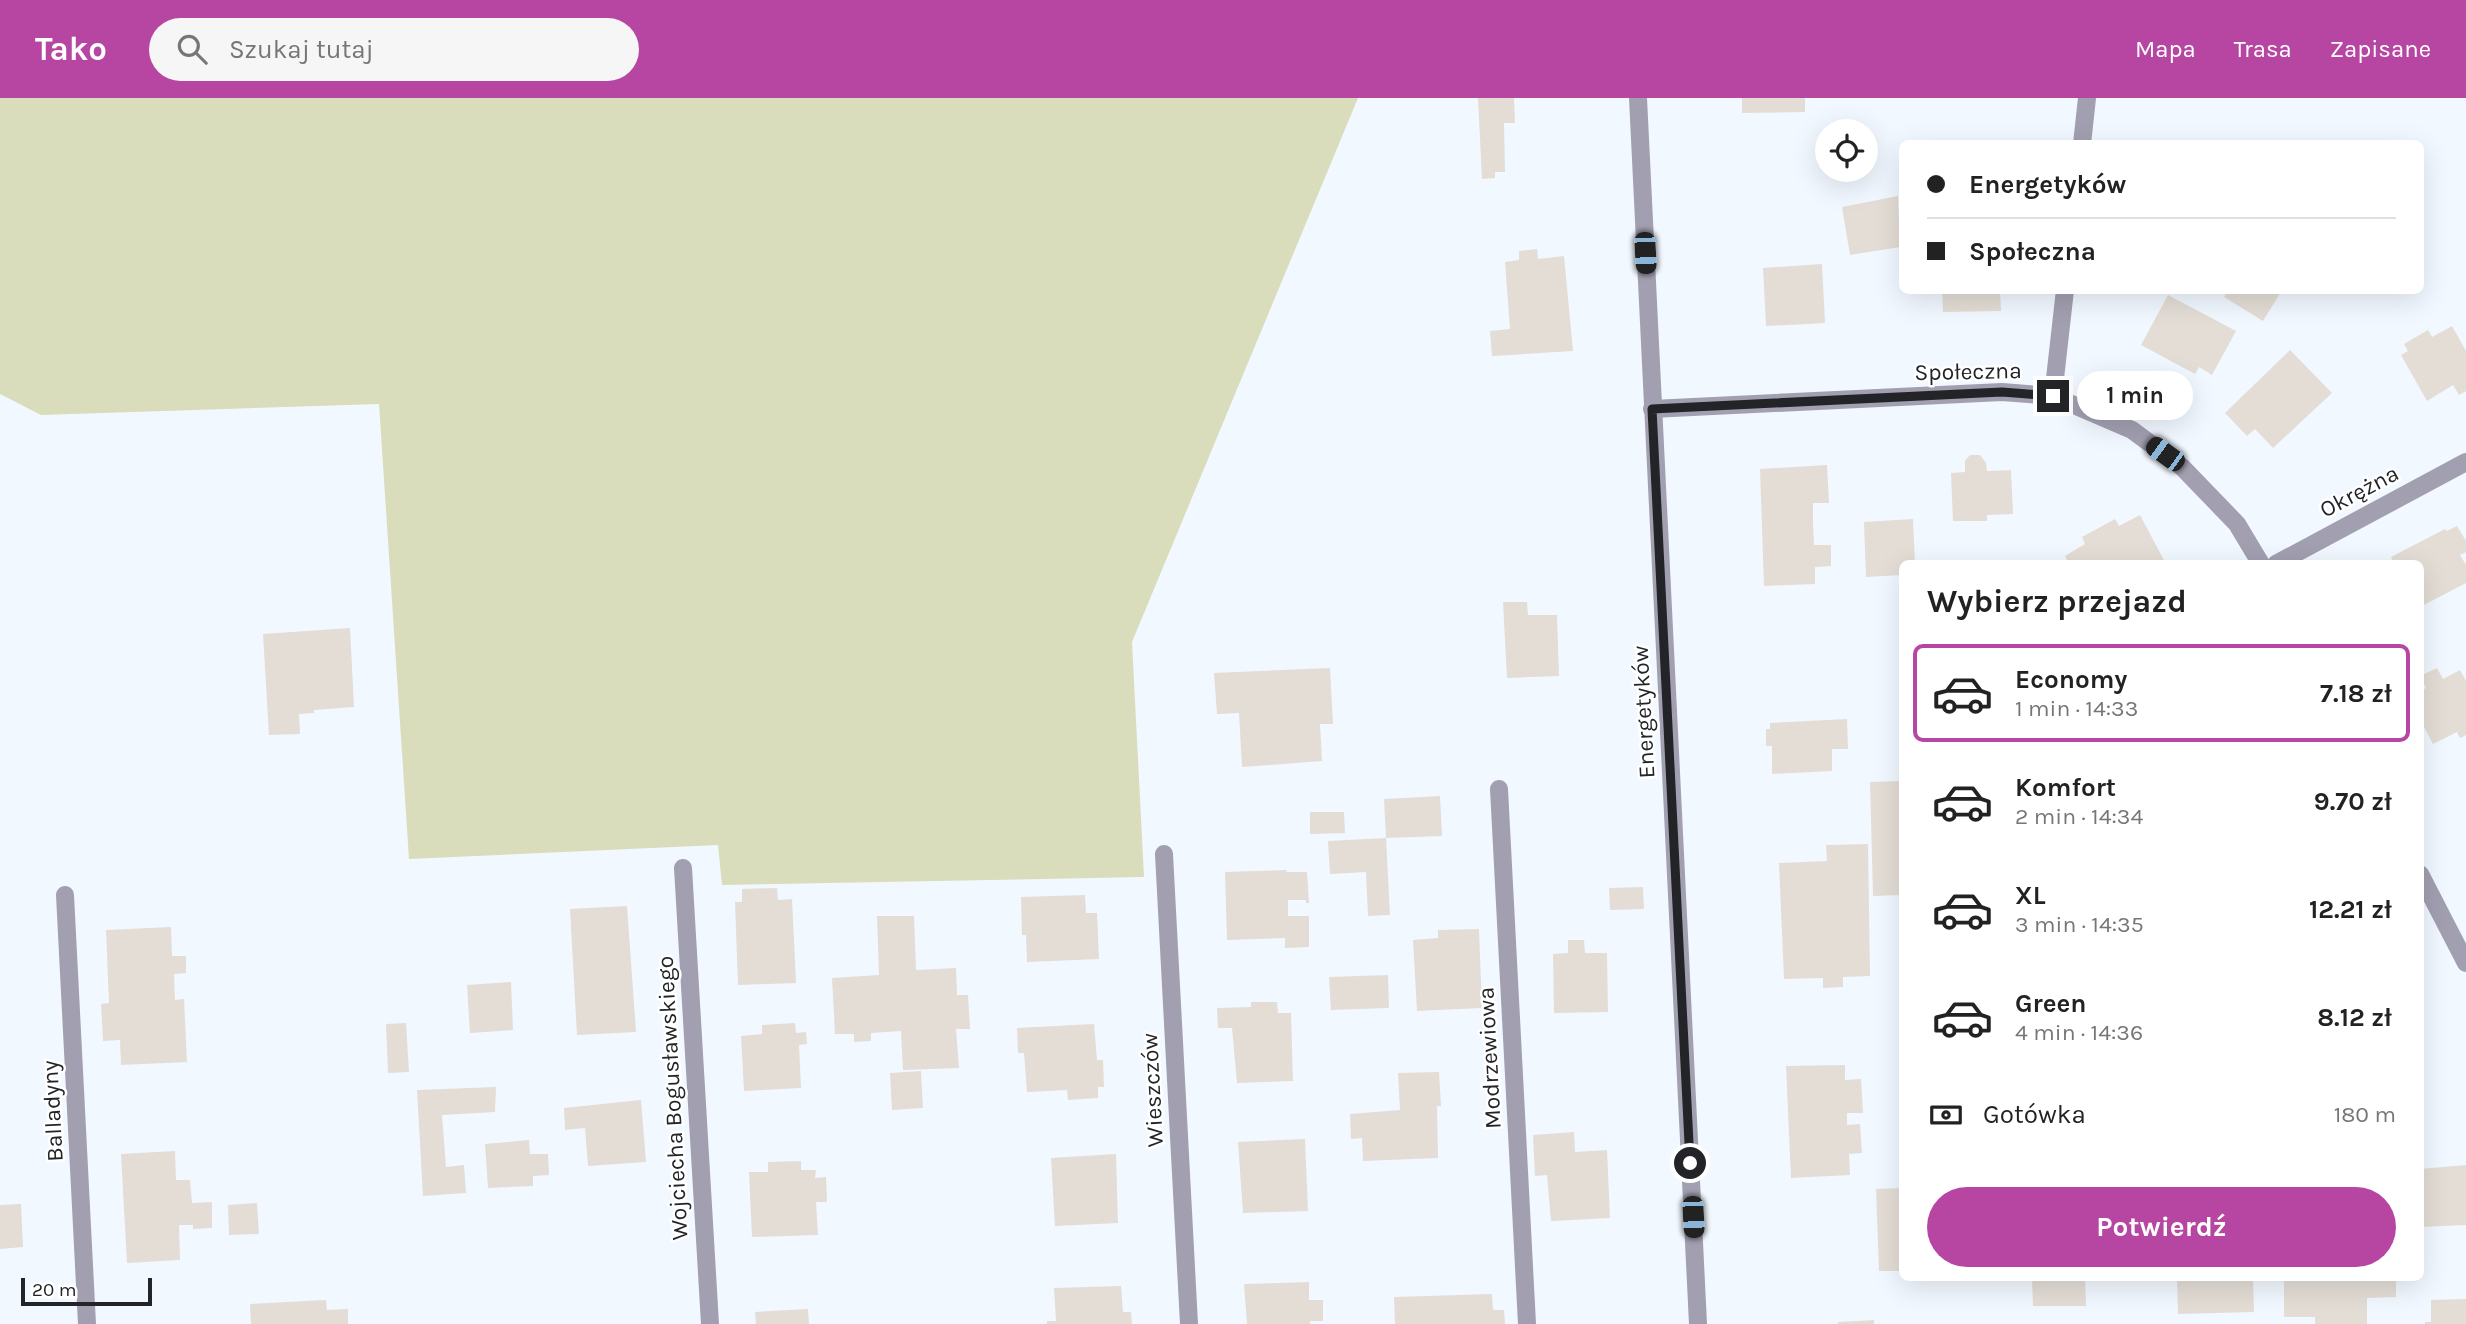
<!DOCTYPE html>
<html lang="pl">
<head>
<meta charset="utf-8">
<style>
	body { margin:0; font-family:Karla,sans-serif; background:#f6f6f6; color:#222; height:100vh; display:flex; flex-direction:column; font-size:26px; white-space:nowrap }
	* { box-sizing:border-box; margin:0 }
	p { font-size:23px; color:#767676 }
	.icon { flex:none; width:38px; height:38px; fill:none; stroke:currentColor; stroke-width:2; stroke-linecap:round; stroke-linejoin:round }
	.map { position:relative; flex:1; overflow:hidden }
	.drawer { position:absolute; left:1899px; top:462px; width:525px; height:721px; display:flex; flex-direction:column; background:#fff; border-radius:10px; box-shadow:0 7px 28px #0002 }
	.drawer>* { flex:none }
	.hud { position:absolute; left:1899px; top:42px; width:525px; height:154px; border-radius:10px; box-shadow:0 7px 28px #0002; display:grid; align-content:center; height:154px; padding:0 28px; background:#fff }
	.controls { position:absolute; left:1815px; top:21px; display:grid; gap:14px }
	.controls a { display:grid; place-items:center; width:63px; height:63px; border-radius:50%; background:#fff; box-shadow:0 7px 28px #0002; font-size:35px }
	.scale { position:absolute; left:21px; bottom:18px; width:131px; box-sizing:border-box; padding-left:7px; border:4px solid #222427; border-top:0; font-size:19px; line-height:24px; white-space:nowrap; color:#222427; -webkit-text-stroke:5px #fff; paint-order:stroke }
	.end { position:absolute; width:32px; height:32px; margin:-16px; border:9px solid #222427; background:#fff; box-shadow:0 0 0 4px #fff }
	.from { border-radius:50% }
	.bubble { position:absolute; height:49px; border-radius:24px; background:#fff; box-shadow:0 7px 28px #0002; font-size:23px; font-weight:700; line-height:49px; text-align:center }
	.car { position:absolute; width:21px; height:42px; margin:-21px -10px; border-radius:9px; box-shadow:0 0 5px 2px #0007; background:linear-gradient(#222 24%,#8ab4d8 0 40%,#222 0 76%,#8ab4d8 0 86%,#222 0) }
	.hud b { display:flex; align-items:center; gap:24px; height:66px; font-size:26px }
	.hud b+b { border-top:2px solid #e0e0e0 }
	.hud i { width:18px; height:18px; background:#222 }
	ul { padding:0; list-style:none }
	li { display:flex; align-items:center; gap:21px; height:98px; margin:0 14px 10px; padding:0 14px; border:4px solid transparent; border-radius:10px }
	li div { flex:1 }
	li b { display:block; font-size:26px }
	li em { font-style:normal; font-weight:700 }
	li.current { border-color:#b746a2 }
	li>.icon { width:63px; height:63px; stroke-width:1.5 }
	h2 { padding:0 28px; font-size:32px; line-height:84px }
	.pay { display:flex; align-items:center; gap:18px; height:77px; padding:0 28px; font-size:26px }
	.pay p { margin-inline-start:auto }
	.button { display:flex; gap:14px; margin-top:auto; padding:14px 28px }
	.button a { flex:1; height:80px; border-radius:42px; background:#b746a2; color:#fff; font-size:28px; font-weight:700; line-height:80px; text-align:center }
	header { display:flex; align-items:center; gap:42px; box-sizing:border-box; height:98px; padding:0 35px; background:#b746a2; color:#fff }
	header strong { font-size:33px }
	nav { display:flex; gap:38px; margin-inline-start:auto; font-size:24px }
	.search { width:490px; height:63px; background:#f6f6f6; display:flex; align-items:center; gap:18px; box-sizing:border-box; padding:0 24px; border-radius:38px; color:#767676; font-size:26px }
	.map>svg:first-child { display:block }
	.green { fill:#daddbb }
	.building { fill:#e3ddd6 }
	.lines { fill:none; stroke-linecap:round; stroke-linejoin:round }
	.street { stroke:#a29fb1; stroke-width:18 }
	.route { stroke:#222427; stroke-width:9 }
	.labels { text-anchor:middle; stroke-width:5; stroke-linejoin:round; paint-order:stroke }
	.street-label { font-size:23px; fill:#222427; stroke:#fff }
</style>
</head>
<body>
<header>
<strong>Tako</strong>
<div class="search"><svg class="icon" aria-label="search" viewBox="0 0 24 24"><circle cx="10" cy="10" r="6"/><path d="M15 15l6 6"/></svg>Szukaj tutaj</div>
<nav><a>Mapa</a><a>Trasa</a><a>Zapisane</a></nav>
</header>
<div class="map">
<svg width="2466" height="1226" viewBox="0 0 2466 1226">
	<rect width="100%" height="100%" fill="#f2f8ff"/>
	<polygon class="green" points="0,0 1358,0 1132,544 1144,779 722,787 718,747 409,761 379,306 41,317 0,296"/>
	<g class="building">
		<polygon points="1478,0 1514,0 1515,25 1504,25 1505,74 1495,74 1495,80 1482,81"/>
		<polygon points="1742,0 1805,0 1805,14 1742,15"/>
		<polygon points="1898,98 1900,149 1850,157 1842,109"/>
		<polygon points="1537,151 1538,161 1564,158 1573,253 1492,258 1490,233 1510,231 1505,164 1519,162 1519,153"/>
		<polygon points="1822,166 1825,225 1766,228 1763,170"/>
		<polygon points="1942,192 2000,192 2001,213 1943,214"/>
		<polygon points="2228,192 2282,192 2263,223 2224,199"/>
		<polygon points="2168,197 2236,233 2212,277 2199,269 2195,276 2141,247"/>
		<polygon points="2452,228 2466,253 2466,293 2459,297 2453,287 2427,303 2401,257 2408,253 2404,246 2428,232 2432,239"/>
		<polygon points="2290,252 2332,295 2273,350 2255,331 2247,338 2225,315"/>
		<polygon points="1970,357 1980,357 1986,365 1987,373 2011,372 2013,416 1987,417 1987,423 1953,423 1951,375 1965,374 1965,363"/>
		<polygon points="1827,367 1829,405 1813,405 1813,426 1814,447 1831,447 1831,468 1815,469 1815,486 1764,488 1760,371"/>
		<polygon points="2140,417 2166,466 2069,466 2065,458 2085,446 2082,439 2115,421 2119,428"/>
		<polygon points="1913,421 1915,466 1902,466 1902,477 1866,479 1864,424"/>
		<polygon points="2457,428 2466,443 2466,454 2460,457 2466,467 2466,485 2420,509 2420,466 2394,466 2391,459 2445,431 2447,433"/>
		<polygon points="1503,504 1527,504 1528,517 1557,517 1559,578 1507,580"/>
		<polygon points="350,530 354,609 314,612 314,615 299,616 300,636 269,637 263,536"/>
		<polygon points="1330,570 1333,626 1320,626 1322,663 1242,669 1239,615 1217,616 1214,575"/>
		<polygon points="2437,570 2443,581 2460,572 2466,583 2466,637 2460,640 2457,634 2433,646 2420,621 2420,593 2426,590 2420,578"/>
		<polygon points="1847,621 1848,651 1832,651 1832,673 1772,676 1772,648 1766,648 1766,631 1770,631 1770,625"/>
		<polygon points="1902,683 1902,797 1873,798 1870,684"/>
		<polygon points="1440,698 1442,738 1386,740 1384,701"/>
		<polygon points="1310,714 1344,714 1345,735 1310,736"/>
		<polygon points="1386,740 1390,817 1368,818 1366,774 1330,776 1328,743"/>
		<polygon points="1868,746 1870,878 1843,879 1843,889 1823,890 1823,880 1784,881 1779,765 1827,763 1826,747"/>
		<polygon points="1287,772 1286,774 1307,774 1309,805 1306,805 1306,802 1288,802 1288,818 1309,818 1309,849 1285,850 1285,840 1227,842 1225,774"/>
		<polygon points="1643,789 1644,811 1610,812 1609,790"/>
		<polygon points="777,790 778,802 792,801 796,885 738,887 735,804 742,804 742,791"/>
		<polygon points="1085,797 1086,815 1097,815 1099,861 1027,864 1026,837 1022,837 1021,799"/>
		<polygon points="627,808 636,934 577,937 570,811"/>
		<polygon points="877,818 914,818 916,872 956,870 957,897 968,897 970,931 956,931 959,970 903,972 901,933 871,935 871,943 854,944 854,936 835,936 832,880 879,877"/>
		<polygon points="171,829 172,858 186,858 186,875 174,876 175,902 184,901 187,964 121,967 120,942 103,943 101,906 109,905 106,832"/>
		<polygon points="1479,831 1482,910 1417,913 1413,842 1438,840 1438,832"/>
		<polygon points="1568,842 1584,842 1585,855 1607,855 1608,914 1554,915 1553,856 1568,855"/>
		<polygon points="1388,877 1389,910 1331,912 1329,879"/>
		<polygon points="511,884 513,932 470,935 467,887"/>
		<polygon points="1251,904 1277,904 1278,915 1291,915 1293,983 1237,985 1232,930 1218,930 1217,910 1251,909"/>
		<polygon points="406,925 409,974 388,975 386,926"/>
		<polygon points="795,925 796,935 806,934 807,946 799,947 801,990 744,993 741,938 762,936 762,927"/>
		<polygon points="1094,926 1097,962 1103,962 1104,989 1098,989 1098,1000 1068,1002 1067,992 1027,994 1024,955 1018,955 1017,930"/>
		<polygon points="1845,967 1845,982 1861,981 1863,1015 1847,1015 1847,1027 1860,1026 1862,1055 1849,1056 1850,1077 1791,1080 1786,968"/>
		<polygon points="921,973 923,1010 892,1012 890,975"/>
		<polygon points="1439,974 1441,1008 1437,1008 1438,1060 1363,1063 1362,1040 1351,1041 1350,1016 1400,1012 1398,975"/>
		<polygon points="496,989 495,1014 442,1017 446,1069 464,1067 466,1095 423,1098 417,992"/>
		<polygon points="641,1002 646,1064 588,1068 585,1030 565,1032 564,1010"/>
		<polygon points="1574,1034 1575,1054 1607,1052 1610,1120 1551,1123 1547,1077 1535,1078 1533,1037"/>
		<polygon points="1305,1041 1308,1113 1243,1115 1238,1044"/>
		<polygon points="529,1042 530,1056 548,1056 549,1077 533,1078 533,1088 488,1090 485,1046"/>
		<polygon points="175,1053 176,1082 190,1082 192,1105 212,1104 212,1130 193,1131 193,1127 179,1127 180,1162 127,1165 121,1056"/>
		<polygon points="1116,1056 1118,1125 1055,1128 1051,1060"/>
		<polygon points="801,1063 801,1072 816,1072 815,1080 826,1079 827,1104 816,1104 818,1137 752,1139 749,1074 768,1074 768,1064"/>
		<polygon points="2466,1067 2466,1127 2420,1129 2420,1071"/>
		<polygon points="1902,1090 1902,1173 1879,1173 1876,1091"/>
		<polygon points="257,1105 259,1136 229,1137 228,1107"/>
		<polygon points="21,1106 23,1149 0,1151 0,1107"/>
		<polygon points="2032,1180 2085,1180 2086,1208 2033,1208"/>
		<polygon points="2177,1180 2253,1180 2254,1214 2178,1216"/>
		<polygon points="2284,1180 2396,1180 2396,1199 2367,1200 2367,1226 2315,1226 2315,1219 2284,1219"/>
		<polygon points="1309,1184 1309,1202 1323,1202 1323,1223 1310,1223 1310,1226 1247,1226 1244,1186"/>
		<polygon points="1121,1188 1123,1214 1131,1214 1132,1226 1047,1226 1047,1223 1056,1223 1054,1190"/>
		<polygon points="1492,1196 1493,1212 1504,1212 1505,1226 1395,1226 1394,1199"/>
		<polygon points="2466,1201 2466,1226 2425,1226 2425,1224 2431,1224 2431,1202"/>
		<polygon points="326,1202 327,1212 348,1211 348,1226 251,1226 250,1206"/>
		<polygon points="808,1211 809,1226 756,1226 755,1214"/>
		<polygon points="1874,1222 1874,1226 1838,1226 1838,1224"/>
	</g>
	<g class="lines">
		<g class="street">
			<polyline points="1638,0 1698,1226"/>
			<polyline points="2082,46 2087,0"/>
			<polyline points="2053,298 2065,192"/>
			<polyline points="1652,311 2002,294 2053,298 2132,332 2182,369 2237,426 2261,466"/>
			<polyline points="2276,466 2466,364"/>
			<polyline points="1499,691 1527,1226"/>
			<polyline points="1164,756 1189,1226"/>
			<polyline points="683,770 710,1226"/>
			<polyline points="2420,776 2466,865"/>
			<polyline points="65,797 87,1226"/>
		</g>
	</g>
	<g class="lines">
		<polyline class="route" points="1690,1065 1652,311 2002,294 2053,298"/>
	</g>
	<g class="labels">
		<g class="street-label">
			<text transform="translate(1968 273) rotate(-1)" y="8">Społeczna</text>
			<text transform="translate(2359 393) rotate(-28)" y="8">Okrężna</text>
			<text transform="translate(1643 614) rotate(-93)" y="8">Energetyków</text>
			<text transform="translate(1489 960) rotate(-93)" y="8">Modrzewiowa</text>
			<text transform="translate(1152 992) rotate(-93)" y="8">Wieszczów</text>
			<text transform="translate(672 1000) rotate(-93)" y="8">Wojciecha Bogusławskiego</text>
			<text transform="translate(52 1013) rotate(-93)" y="8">Balladyny</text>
		</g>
	</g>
</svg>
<div class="controls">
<a><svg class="icon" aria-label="locate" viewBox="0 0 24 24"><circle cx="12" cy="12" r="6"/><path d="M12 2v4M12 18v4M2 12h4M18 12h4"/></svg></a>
</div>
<div class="scale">20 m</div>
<i class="end from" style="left:1690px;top:1065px"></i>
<i class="end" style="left:2053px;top:298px"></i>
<div class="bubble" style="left:2077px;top:273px;width:116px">1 min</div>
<i class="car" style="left:1645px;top:155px;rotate:177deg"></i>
<i class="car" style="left:2165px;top:356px;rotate:306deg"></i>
<i class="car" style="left:1693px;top:1119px;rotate:177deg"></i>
<div class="hud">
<b><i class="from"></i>Energetyków</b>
<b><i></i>Społeczna</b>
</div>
<section class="drawer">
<h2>Wybierz przejazd</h2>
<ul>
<li class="current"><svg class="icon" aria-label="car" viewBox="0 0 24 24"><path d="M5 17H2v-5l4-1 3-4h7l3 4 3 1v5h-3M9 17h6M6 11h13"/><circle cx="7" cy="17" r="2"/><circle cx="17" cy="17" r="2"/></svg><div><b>Economy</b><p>1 min · 14:33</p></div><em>7.18 zł</em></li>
<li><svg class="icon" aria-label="car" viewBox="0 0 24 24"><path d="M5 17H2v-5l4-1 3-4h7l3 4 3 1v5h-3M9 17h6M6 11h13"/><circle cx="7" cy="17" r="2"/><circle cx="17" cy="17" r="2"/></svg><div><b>Komfort</b><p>2 min · 14:34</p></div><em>9.70 zł</em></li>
<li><svg class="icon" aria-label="car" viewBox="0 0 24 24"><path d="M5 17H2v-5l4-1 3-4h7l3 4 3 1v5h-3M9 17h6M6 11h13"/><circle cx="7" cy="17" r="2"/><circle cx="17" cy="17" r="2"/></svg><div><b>XL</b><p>3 min · 14:35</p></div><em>12.21 zł</em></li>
<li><svg class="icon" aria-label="car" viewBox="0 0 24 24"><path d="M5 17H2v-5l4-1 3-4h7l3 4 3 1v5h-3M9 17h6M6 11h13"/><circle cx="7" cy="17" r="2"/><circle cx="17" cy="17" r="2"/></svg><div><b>Green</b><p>4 min · 14:36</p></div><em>8.12 zł</em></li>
</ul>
<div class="pay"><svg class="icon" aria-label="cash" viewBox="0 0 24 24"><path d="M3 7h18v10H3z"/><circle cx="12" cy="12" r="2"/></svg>Gotówka<p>180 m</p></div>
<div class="button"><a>Potwierdź</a></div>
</section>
</div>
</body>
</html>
